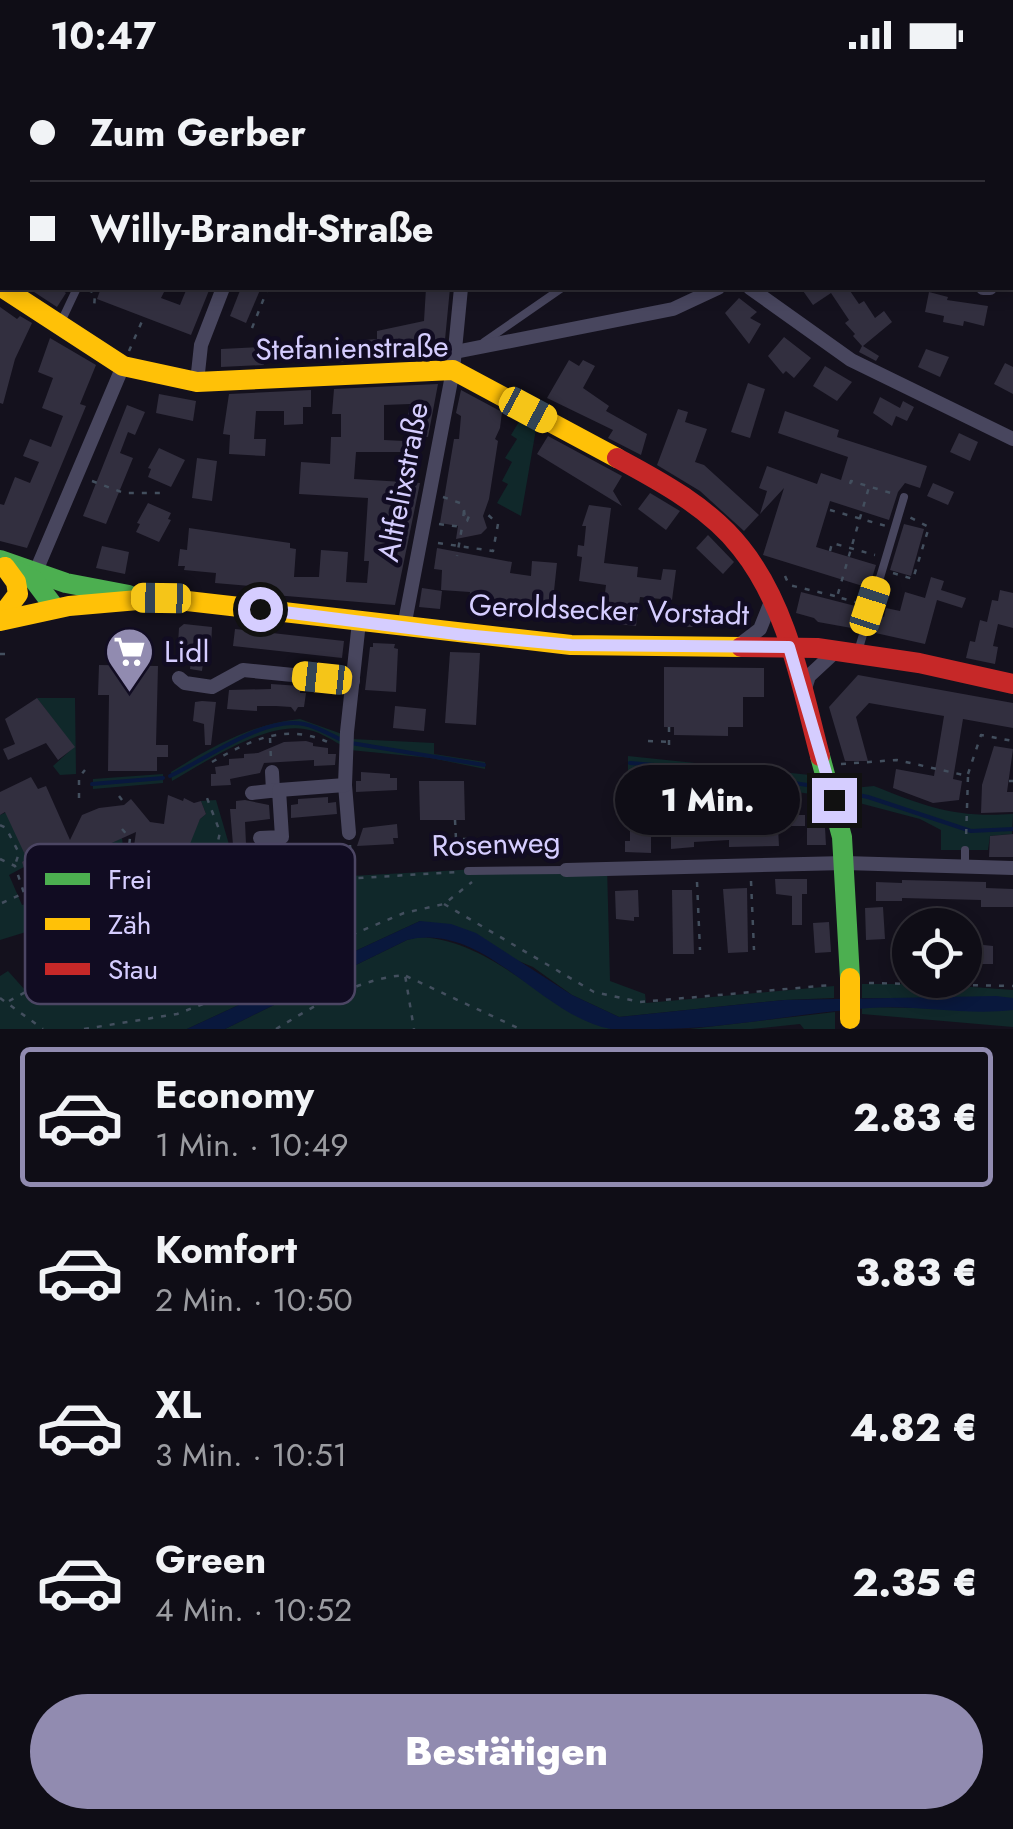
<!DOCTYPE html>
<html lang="de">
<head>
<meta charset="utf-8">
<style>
	body { margin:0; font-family:Jost,sans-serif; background:#1d1b23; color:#f1f3f6; height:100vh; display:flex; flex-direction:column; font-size:38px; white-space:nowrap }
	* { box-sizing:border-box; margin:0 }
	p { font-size:32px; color:#9b9ca1 }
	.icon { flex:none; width:55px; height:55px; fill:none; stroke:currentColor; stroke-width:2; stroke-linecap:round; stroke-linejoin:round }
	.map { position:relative; height:959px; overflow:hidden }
	.side { display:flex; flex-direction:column; background:#0f0d16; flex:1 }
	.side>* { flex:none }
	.top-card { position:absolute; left:0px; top:0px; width:1015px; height:220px; box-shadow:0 5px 15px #0003,0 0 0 2px #2f2d35; display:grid; align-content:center; height:220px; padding:0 30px; background:#0f0d16 }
	.buttons { position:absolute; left:892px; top:838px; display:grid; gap:20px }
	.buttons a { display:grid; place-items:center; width:90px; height:90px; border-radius:50%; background:#0f0d16; box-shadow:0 5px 15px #0003,0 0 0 2px #2f2d35; font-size:50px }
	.end { position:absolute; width:45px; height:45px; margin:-22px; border:12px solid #d5cdff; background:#111; box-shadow:0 0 0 5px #111 }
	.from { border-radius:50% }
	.bubble { position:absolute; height:70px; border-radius:35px; background:#0f0d16; box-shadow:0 5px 15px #0003,0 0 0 2px #2f2d35; font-size:32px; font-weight:800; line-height:70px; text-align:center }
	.car { position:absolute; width:30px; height:60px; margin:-30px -15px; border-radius:12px; box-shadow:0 0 8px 2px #0007; background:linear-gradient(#f5c518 24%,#345 0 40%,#f5c518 0 76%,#345 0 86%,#f5c518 0) }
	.top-card b { display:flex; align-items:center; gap:35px; height:95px; font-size:38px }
	.top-card b+b { border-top:2px solid #2f2d35 }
	.top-card i { width:25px; height:25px; background:#f1f3f6 }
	ul { padding:18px 0 0; list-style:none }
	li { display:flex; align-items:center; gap:30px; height:140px; margin:0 20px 15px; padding:0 10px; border:5px solid transparent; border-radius:10px }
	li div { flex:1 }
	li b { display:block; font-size:38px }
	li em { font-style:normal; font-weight:800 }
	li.selected { border-color:#918bb0 }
	li>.icon { width:90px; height:90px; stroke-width:1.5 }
	.button { display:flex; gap:20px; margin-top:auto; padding:20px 30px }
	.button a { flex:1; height:115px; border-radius:60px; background:#918bb0; color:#fff; font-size:40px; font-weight:800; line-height:115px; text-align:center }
	.status { display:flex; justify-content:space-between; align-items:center; height:70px; padding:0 50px; background:#0f0d16; direction:ltr }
	.status svg { height:28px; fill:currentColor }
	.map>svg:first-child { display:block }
	.green { fill:#10282a }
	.water { fill:#09183d }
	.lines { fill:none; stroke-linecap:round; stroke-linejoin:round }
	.stream { stroke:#09183d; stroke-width:4 }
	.building { fill:#322f3f }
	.path { stroke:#434f5e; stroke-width:2.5; stroke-dasharray:5 8; stroke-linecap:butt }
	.lane { stroke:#48465e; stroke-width:8 }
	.street { stroke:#48465e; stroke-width:14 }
	.fast { stroke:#4caf50; stroke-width:20 }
	.slow { stroke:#ffc107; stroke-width:20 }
	.jam { stroke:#c62828; stroke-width:20 }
	.slow-bridge { stroke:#ffc107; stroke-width:20 }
	.route { stroke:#d5cdff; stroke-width:12 }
	.labels { text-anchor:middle; stroke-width:9; stroke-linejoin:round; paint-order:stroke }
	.street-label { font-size:30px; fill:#d5cdff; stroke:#110c22 }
	.poi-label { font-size:30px; fill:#d5cdff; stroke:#110c22; text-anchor:start }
	.key { fill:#110c22; stroke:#4c4664; stroke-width:2.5 }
	.key-label { font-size:28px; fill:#d5cdff }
</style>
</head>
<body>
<div class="status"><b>10:47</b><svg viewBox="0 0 49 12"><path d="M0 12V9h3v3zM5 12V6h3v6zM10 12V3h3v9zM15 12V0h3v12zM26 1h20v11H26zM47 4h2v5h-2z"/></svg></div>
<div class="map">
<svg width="1013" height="959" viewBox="0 0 1013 959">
	<rect width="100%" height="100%" fill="#14111d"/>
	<g class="green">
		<polygon points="520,350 536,359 521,446 497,433 508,414 502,411 512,392 505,388 517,369 511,365"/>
		<polygon points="37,628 75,628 76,704 60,705 53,696 74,677"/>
		<path d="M300,649l42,15 -1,11c-12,-7 -23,-14 -37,-16 -40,-6 -97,32 -132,52l-1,-9c39,-24 82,-49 129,-53z"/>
		<polygon points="352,669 434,673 434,684 485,692 485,699 431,688 350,680"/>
		<polygon points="628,686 810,705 816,725 708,707 628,702"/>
		<polygon points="163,704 163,713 93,719 93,709"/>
		<path d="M874,716c53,21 81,32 139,28l-1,20 -22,2 -2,14h-47v-20l-21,-11 -76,-20 -2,-10z"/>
		<polygon points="216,730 240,812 478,799 607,796 610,911 645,924 646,933 834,916 834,928 784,930 619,947 572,925 533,897 420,851 187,959 0,959 0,906 8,901 25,920 63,900 58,888 116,863 124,855 115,844 125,830 158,826 200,749 206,744 201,731"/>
		<polygon points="9,741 27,789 24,797 9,805 22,835 45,829 39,858 0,870 0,745"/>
		<polygon points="122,768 124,784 108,793 103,801 106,828 97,842 92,825 79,813 63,776 85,774 94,781"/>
		<path d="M418,867c75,2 125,72 195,92h-388l182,-89z"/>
		<polygon points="862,914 932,914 1013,920 1013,928 862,928"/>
		<polygon points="871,937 1013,940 1013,957 862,944 862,938"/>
		<polygon points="835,942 835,959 804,959 800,954 751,959 690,959"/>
	</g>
	<path class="water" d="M420,851l31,3 25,9 96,62 47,22 165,-17 212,-4 17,2v12c-48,6 -97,-6 -144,-2 -71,5 -141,21 -212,21 -15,0 -32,0 -46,0 -71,-13 -126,-108 -204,-89l-182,89h-38z"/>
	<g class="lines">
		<g class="stream">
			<polyline points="351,673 484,695"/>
			<polyline points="630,693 703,699 820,717"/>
			<path d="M170,706c37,-17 92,-60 134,-52 14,3 26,11 38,16"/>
			<polyline points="92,714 163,708"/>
			<polyline points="839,721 868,727 971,761 1013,759"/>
		</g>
	</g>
	<g class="building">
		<polygon points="28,218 59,218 66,223 57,237"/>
		<polygon points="101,218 136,218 148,222 150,218 166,218 161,228 180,235 187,218 210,218 191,265 97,229"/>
		<polygon points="241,218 260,220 246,253 230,246"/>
		<polygon points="426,218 450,218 444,280 440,284 424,287 422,282 401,289 329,292 328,289 323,289 322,273 377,269 377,261 424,251"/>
		<polygon points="801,218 848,218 859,234 864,231 875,248 884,241 892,252 863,276 879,286 876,291 859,282 862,276 853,266 855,264 845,253 849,250 831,223 813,235"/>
		<polygon points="929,222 948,227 947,230 988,236 984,256 964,251 963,256 943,252 944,246 925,242"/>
		<polygon points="739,228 757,242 750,248 761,254 749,274 725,243"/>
		<polygon points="0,237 17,249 20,246 32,253 15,289 3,334 0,333"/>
		<polygon points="784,267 811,288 794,308 786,301 783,304 768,286"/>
		<polygon points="50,268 96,295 80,334 86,336 27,478 0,471 0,434 4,435 15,407 30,413 39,392 23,386 30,369 51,377 63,346 42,338 53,308 38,302"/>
		<polygon points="263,277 264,295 221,297 221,279"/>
		<polygon points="926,279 949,287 940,307 918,297"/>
		<polygon points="569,290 579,296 583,290 595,296 583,318 609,336 606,341 647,364 641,385 608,368 613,360 547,328"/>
		<polygon points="1005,293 1013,297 1013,324 994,314"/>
		<polygon points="825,296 852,312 837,331 813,316"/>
		<polygon points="748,313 765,319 750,368 731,362"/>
		<polygon points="438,314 428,367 404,363 410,334 384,335 384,370 404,371 403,382 356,382 354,409 420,413 395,535 262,524 263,517 215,513 216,503 184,500 185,496 178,496 180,479 187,480 189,458 290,473 290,478 296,479 294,507 319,507 321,480 348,482 346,512 367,513 369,491 364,491 368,428 299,424 301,392 330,394 331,367 341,367 341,344 332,344 334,319"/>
		<polygon points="311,320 311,337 303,337 303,354 284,355 284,341 256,341 254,369 266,369 265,386 229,384 230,365 223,364 229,324"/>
		<polygon points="461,320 502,342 500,358 495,369 498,371 489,429 483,446 487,458 481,464 456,469 458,456 440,453 454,369 459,369 461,346 456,343"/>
		<polygon points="159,324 196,331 193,351 156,343"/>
		<polygon points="880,327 900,338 903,331 914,337 907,351 896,346 892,356 873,343"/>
		<polygon points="127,335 145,342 135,365 128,362 120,383 133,388 106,454 83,446"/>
		<polygon points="678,339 688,342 685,352 707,359 695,392 704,395 759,445 744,461 700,421 657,395"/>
		<polygon points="785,341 839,360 837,367 927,396 920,418 905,413 898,422 889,450 830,431 816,477 876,495 869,518 763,485 784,418 760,444 767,421 759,418 767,396 817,414 821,403 841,410 848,387 778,363"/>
		<polygon points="959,363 978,372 970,391 950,382"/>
		<polygon points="548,366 622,406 613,421 622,436 537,384"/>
		<polygon points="159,378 185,390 171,417 148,407 151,399 148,398"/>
		<polygon points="197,388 217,391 212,431 192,428"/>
		<polygon points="933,413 954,422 948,435 927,426"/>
		<polygon points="650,423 680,441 666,460 638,439"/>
		<polygon points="148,433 171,443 168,449 171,450 159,472 136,462 140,454 137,453"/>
		<polygon points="589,435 611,438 604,493 638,497 637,507 661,510 663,499 676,500 672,530 640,527 636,556 609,553 609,548 602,547 606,515 579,511 582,487 577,486 578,475 584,476 586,456 582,456"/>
		<polygon points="904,454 924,459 911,506 890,500"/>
		<polygon points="708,465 734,492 723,504 696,478"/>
		<polygon points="102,476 129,482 125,504 96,498"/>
		<polygon points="437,478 512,492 510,503 531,506 532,491 557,493 554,521 559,521 557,541 552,541 551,549 468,540 470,522 441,520 442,500 434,499"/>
		<polygon points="931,507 944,511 941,520 966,528 962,538 937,530 925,574 871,562 877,545 884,547 886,538 900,541 905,522 925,528"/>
		<polygon points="422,518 442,521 440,539 419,537"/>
		<polygon points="1000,520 1013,523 1013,558 998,554 993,576 998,577 995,594 966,588 970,571 975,572 980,550 987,552 992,530 998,531"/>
		<polygon points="801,522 863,538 857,559 818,552 814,548 796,543"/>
		<polygon points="745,539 744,557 684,557 684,540"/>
		<polygon points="184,554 212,557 211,577 204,584 202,601 190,599 192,583 182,583 183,574 178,574 179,558"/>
		<polygon points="235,559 344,571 342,588 233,576"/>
		<polygon points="373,573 395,574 394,578 398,579 396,622 365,620 370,577 373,577"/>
		<polygon points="450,582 480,583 476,655 445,653"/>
		<polygon points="99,595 158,596 156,675 168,675 168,687 157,687 157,701 108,701 109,625 98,625"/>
		<polygon points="664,597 764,598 764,627 743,627 743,657 728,657 728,666 674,665 674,657 664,657"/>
		<polygon points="858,605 1013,633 1013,658 963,649 953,709 962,711 959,730 933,733 893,718 896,699 934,706 944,646 869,633 856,647 868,691 845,691 829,637"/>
		<polygon points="271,614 300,616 300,623 306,623 304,637 298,637 295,642 291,637 276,636 257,636 257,641 227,639 229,620 271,619"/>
		<polygon points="37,628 75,677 58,690 46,673 8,690 3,679 15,674 5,649"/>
		<polygon points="202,631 216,632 211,675 205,675 204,654 193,651 195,632"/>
		<polygon points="395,636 426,639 424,661 393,658"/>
		<polygon points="306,671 313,673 313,676 328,678 328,684 336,684 335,695 314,696 314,690 264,693 260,703 230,709 231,715 211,716 211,704 216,704 215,697 229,695 229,689 244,688 244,684 258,683 284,672"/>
		<polygon points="994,676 1013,679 1007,722 1013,722 1013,742 981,743 982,715"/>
		<polygon points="361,702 390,704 390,708 397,708 397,720 356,722 356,711 361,711"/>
		<polygon points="31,707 38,719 46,716 70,770 82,745 99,738 124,735 131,729 150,752 164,754 168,725 183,731 184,728 194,733 201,731 206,744 200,749 167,831 158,826 146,828 162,786 133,783 136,762 94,781 87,773 66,783 77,809 37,827 24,798 22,792 27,789 5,742 0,745 0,722"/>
		<polygon points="653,710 668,711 665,735 629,736 629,725 634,725 634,712"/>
		<polygon points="419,711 464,711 465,750 420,750"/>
		<polygon points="328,727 328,733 336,732 337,744 291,748 291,735 298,734 298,729"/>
		<polygon points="245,730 269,735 270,749 245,752 246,774 233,775 230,739 236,739 236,731"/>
		<polygon points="735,741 736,754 746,753 746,759 778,758 779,776 729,777 729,770 694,772 694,777 671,779 671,759 699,759 698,743"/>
		<rect x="777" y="745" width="28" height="11"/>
		<polygon points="397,754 398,768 393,768 394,774 357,776 363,758"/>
		<polygon points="630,758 651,758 651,783 625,782 625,771 630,771"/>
		<polygon points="807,758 825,758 826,775 807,775"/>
		<polygon points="1013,764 1013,787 989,787 990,766"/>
		<polygon points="308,773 331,774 331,780 337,779 337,792 242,797 241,778 271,778 271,783 302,781 301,775"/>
		<polygon points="775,809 807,809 807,824 802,824 802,855 792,855 792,826 776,824"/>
		<polygon points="902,810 986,812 986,818 1013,819 1013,837 981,837 981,830 902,828 902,831 876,831 876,812 902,813"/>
		<polygon points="747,818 748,882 728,883 723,819"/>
		<polygon points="638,820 639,847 634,847 634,851 616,849 615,821"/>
		<polygon points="672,820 692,820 694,884 673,884"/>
		<polygon points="883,837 885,869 866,870 865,838"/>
		<polygon points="829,852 831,882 815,883 813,853"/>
		<polygon points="965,873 993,876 993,894 968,894"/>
	</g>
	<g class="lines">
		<g class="path">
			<polyline points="39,0 41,2"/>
			<polyline points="93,0 95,2"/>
			<polyline points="355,0 356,2"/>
			<polyline points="0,1 2,4"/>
			<polyline points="57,2 58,0"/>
			<polyline points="88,220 95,223 94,239"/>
			<polyline points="252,258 268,218"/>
			<polyline points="129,281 143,249"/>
			<polyline points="92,411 124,423 163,423"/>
			<polyline points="850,414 851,411 894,424"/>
			<polyline points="443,427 460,433"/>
			<polygon points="464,440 465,448 469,446 467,451 463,450"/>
			<polyline points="830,440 886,456"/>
			<polyline points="439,454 462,457 457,486"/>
			<polyline points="438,473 493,481 498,454 485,442"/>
			<polyline points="830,481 832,473 875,485"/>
			<polyline points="893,503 913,509 929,457 909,447"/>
			<polyline points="785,506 789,515 835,526"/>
			<polyline points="859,533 837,527 869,417"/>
			<polyline points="0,584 10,584"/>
			<polyline points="669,657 669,676"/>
			<polyline points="270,668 271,690"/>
			<polyline points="648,671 669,672"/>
			<path d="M212,692c40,-23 76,-40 120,-18"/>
			<polyline points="841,694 897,690 968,706 966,769"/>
			<polyline points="968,704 981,665 1013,671"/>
			<polyline points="1009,711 1013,711"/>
			<polyline points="119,726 125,734"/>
			<polyline points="79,728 79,707 85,700"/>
			<polyline points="455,750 456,769 468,769"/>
			<polyline points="0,755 6,758 19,783 15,795"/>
			<polyline points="122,759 130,768 127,794"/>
			<polyline points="350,775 352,807"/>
			<polyline points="0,789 15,796 27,832 52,822 54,826"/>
			<polyline points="139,802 154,785"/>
			<polyline points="751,811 754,880"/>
			<polyline points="697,812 700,880"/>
			<polyline points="2,833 24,823"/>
			<polyline points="444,834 594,922 640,932 831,915"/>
			<path d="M143,837c27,0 40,-13 55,-33l25,-3 1,-12 -9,-4 5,-23 -13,-34"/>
			<polyline points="136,862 194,828 228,816 457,802"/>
			<polyline points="406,906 520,959"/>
			<polyline points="869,913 1013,916"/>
			<polyline points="0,928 43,959"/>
			<polyline points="9,931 112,875"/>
			<polyline points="84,959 177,944 216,929 315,880 404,843 444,834 472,812"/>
			<path d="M276,959c40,-24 81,-50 129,-54l9,54"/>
		</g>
		<g class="lane">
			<polyline points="664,0 665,2"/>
			<polyline points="987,0 993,0"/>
			<polyline points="835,2 836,0"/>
			<polyline points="60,254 77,218"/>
			<polyline points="484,272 562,218"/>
			<polyline points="859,578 904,427"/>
			<polyline points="965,780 965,796"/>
			<polyline points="468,801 566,800"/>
			<polyline points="112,838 132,838 136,847 121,861 122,869"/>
		</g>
		<g class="street">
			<polyline points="160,0 163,2"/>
			<polyline points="425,0 432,2"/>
			<polyline points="634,0 635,2"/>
			<polyline points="312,2 314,0"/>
			<polyline points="1012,213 1013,213"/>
			<polyline points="750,218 851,290 1013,369"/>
			<polyline points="983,218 990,218"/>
			<polyline points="455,282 673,239 718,218"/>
			<polyline points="197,312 201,275 223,218"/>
			<polyline points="36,501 123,296"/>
			<polyline points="404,557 453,300 461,218"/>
			<polyline points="739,575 760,559 772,529"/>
			<polyline points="179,608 185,613 212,617 243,600 353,611"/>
			<polyline points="804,622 809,606 836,581"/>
			<polyline points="272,702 273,721"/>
			<polyline points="345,715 349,763"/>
			<polyline points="252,723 279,720"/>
			<polyline points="260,768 282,767 279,720 345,715 347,662 359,552"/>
			<polyline points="566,800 845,793 1013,798"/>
		</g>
		<g class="fast">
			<polyline points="0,490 66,513 129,525"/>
			<polyline points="18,501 34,510 55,538"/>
			<polyline points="820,686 842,767 850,908"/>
		</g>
		<g class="slow">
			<polyline points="0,216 123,296 197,312 453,300 617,388"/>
			<polyline points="0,548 18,524 16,512 5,497"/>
			<polyline points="0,551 69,536 161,528 571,575 741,577"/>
		</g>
		<g class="jam">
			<path d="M617,388c43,23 93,50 124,90 47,59 60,137 79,208"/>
			<polyline points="741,577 817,578 919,593 1013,614"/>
		</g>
		<polyline class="slow-bridge" points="850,908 850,949"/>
	</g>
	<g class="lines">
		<polyline class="route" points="260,539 464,565 571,575 789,577 834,730"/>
	</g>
	<defs>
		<symbol id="supermarket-pin" viewBox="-11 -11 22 30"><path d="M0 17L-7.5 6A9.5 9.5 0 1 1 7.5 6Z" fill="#918bb0" stroke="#110c22"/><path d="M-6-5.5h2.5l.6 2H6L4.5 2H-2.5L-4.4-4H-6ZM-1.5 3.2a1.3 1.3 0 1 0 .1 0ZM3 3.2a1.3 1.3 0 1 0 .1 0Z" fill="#fff"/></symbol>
	</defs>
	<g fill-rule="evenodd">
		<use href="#supermarket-pin" x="102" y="554" width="55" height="75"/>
	</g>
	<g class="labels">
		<g class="street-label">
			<text transform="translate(352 278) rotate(-1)" y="10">Stefanienstraße</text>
			<text transform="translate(403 412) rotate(-79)" y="10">Altfelixstraße</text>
			<text transform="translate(609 540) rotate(2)" y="10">Geroldsecker Vorstadt</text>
			<text transform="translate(496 774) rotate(-2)" y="10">Rosenweg</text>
		</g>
		<g class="poi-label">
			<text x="164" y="592">Lidl</text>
		</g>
	</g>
	<rect x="25" y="774" width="330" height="160" rx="15" class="key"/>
	<rect x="45" y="803" width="45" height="12" fill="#4caf50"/>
	<rect x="45" y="848" width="45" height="12" fill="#ffc107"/>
	<rect x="45" y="893" width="45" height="12" fill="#c62828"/>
	<g class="key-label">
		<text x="108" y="819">Frei</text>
		<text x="108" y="864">Zäh</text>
		<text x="108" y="909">Stau</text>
	</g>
</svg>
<div class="buttons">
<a><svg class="icon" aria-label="locate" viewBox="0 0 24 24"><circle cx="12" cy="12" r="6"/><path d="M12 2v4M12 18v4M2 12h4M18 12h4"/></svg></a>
</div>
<i class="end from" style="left:260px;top:539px"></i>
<i class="end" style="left:834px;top:730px"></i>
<div class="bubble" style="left:615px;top:695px;width:185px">1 Min.</div>
<i class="car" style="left:528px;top:340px;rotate:118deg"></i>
<i class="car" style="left:161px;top:528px;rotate:271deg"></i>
<i class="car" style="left:870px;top:536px;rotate:18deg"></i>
<i class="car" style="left:322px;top:608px;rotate:276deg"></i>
<div class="top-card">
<b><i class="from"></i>Zum Gerber</b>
<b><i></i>Willy-Brandt-Straße</b>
</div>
</div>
<section class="side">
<ul>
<li class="selected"><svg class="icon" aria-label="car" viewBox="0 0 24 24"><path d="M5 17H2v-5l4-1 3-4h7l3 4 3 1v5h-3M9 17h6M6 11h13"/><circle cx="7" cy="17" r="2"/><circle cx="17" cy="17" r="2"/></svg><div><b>Economy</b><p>1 Min. · 10:49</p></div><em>2.83 €</em></li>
<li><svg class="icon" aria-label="car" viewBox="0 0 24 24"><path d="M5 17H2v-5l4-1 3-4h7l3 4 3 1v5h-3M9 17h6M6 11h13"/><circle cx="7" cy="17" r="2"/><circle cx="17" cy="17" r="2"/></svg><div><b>Komfort</b><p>2 Min. · 10:50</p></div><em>3.83 €</em></li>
<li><svg class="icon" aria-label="car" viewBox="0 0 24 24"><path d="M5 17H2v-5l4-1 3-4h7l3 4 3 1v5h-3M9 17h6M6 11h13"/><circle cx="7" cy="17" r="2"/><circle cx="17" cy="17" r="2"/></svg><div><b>XL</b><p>3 Min. · 10:51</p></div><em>4.82 €</em></li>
<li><svg class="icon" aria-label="car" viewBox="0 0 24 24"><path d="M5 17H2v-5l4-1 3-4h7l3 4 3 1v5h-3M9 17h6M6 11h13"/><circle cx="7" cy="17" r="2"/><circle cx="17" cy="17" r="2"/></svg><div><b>Green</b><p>4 Min. · 10:52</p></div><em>2.35 €</em></li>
</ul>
<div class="button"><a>Bestätigen</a></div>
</section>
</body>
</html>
